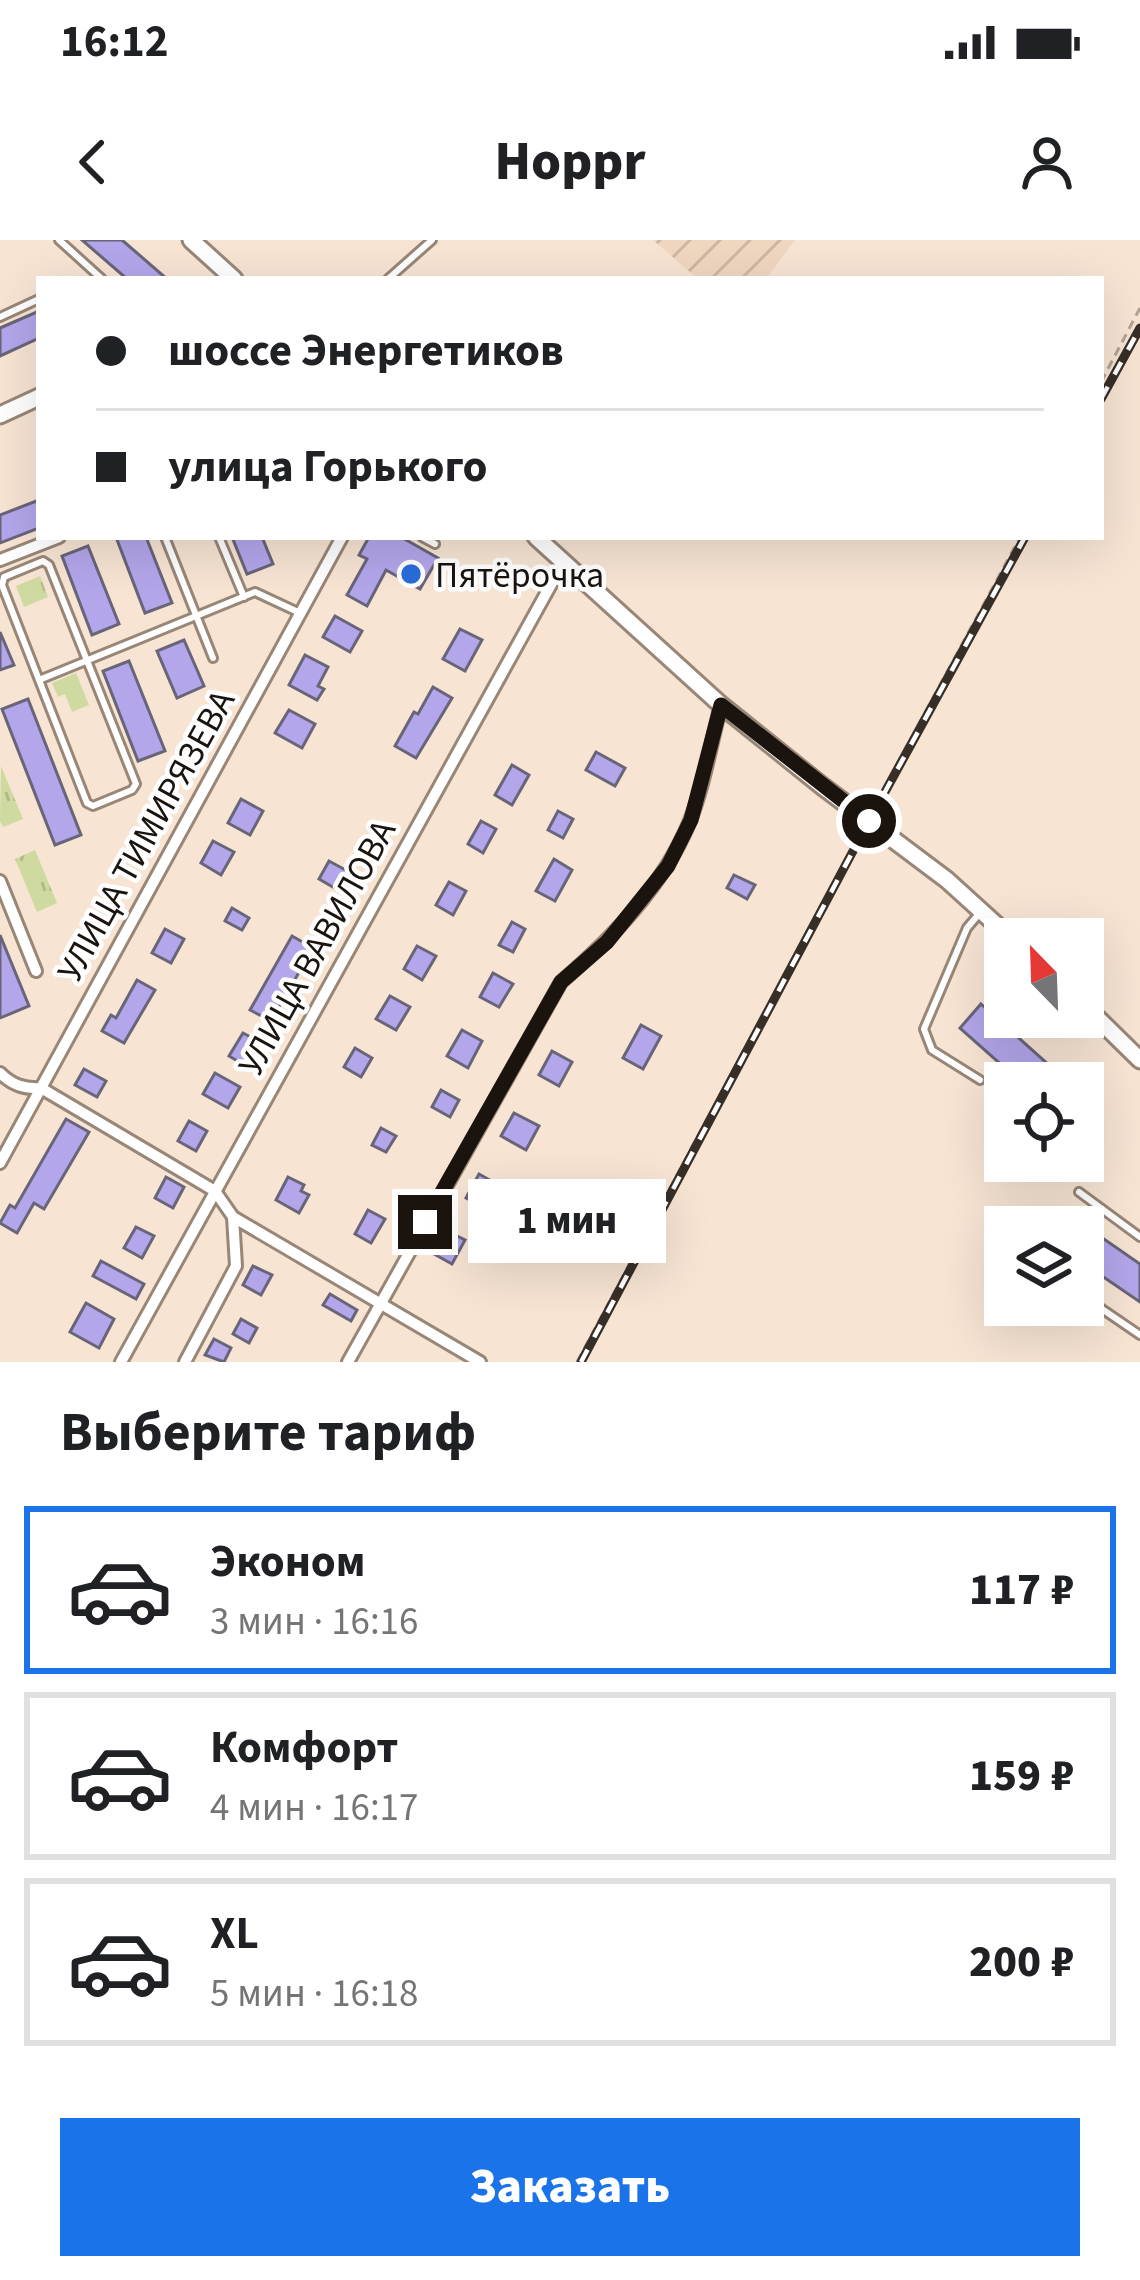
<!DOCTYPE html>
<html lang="ru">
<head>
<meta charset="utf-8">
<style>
	body { margin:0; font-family:"Source Sans 3",sans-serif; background:#f6f6f6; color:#202124; height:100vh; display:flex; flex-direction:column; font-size:45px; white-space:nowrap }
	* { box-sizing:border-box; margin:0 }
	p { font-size:39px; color:#757577 }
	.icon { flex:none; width:66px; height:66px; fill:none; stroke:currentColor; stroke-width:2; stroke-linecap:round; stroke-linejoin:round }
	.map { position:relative; height:1122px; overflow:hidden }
	.details { display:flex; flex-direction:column; background:#fff; flex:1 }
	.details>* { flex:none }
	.guide { position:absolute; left:36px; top:36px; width:1068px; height:264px; border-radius:0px; box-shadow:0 12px 48px #0002; display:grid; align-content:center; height:264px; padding:0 60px; background:#fff }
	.needle { width:78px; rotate:337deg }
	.controls { position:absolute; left:984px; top:678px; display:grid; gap:24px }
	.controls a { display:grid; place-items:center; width:120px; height:120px; border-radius:0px; background:#fff; box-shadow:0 12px 48px #0002; font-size:60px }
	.end { position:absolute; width:54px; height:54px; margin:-27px; border:15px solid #1b140e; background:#fff; box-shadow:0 0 0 6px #fff }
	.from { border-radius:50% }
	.bubble { position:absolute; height:84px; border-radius:0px; background:#fff; box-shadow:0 12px 48px #0002; font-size:39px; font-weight:800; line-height:84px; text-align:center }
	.guide b { display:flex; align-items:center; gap:42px; height:114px; font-size:45px }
	.guide b+b { border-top:3px solid #e0e0e0 }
	.guide i { width:30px; height:30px; background:#202124 }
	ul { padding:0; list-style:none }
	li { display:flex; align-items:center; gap:36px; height:168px; margin:0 24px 18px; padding:0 36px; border:6px solid #e0e0e0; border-radius:0px }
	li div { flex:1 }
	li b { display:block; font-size:45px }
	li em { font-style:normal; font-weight:800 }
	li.on { border-color:#1a73e8 }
	li>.icon { width:108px; height:108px; stroke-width:1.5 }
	h2 { padding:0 60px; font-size:54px; line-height:144px }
	.action { display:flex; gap:24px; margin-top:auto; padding:24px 60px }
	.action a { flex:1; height:138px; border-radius:0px; background:#1a73e8; color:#fff; font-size:48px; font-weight:800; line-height:138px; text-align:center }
	.status { display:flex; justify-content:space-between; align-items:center; height:84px; padding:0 60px; background:#fff; direction:ltr }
	.status svg { height:33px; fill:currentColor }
	header { display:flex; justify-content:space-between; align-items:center; height:156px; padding:0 60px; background:#fff; font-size:54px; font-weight:800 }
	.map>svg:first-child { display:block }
	.industrial { fill:url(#industrial-furrows) }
	.park { fill:url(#park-tufts) }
	.building { fill:#b3a6eb; stroke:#686579; stroke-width:3 }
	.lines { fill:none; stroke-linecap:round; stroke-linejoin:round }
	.lane-casing { stroke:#988677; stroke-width:12 }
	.street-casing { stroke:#988677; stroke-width:16 }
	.secondary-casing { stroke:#988677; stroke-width:21 }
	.path { stroke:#b3a396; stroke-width:3; stroke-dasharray:9 6; stroke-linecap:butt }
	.lane { stroke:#fff; stroke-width:6 }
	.street { stroke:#fff; stroke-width:10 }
	.secondary { stroke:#fff; stroke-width:15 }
	.rail-casing { stroke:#372e27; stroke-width:9 }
	.rail { stroke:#fff; stroke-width:4.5; stroke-dasharray:14; stroke-linecap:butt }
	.route { stroke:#1b140e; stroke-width:15 }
	.poi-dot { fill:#286dd9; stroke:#fff; stroke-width:4.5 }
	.labels { text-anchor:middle; stroke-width:9; stroke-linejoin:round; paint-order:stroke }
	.poi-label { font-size:36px; fill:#1b140e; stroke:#fff; text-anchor:start }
	.street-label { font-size:36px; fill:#1b140e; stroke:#fff }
</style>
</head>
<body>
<div class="status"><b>16:12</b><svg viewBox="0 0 49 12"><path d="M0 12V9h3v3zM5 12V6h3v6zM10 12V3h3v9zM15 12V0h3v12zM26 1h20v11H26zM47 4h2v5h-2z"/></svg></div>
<header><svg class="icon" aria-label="back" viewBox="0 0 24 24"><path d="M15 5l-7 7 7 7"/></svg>Hoppr<svg class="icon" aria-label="person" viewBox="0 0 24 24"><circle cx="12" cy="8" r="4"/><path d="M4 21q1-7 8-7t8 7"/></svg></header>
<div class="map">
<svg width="1140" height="1122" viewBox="0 0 1140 1122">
	<defs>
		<pattern id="industrial-furrows" width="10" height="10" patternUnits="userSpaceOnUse" patternTransform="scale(3)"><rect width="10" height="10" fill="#f0d7c0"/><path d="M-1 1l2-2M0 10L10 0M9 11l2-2" fill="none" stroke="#cdb8a4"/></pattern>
		<pattern id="park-tufts" width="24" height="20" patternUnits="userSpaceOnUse" patternTransform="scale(3)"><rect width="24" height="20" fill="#ceda9f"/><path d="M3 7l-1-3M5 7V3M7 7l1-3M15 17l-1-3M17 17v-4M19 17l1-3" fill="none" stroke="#b0ba88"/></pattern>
	</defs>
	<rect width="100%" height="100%" fill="#f7e4d3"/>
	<polygon class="industrial" points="653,0 795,0 766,39 698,39"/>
	<g class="park">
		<polygon points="40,336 48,357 24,367 16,346"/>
		<polygon points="76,433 89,465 72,472 65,454 58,457 52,443"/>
		<polygon points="1,526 23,579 3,587 0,581"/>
		<polygon points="35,610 57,663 37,672 15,619"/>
	</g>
	<g class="building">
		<polygon points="82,0 122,0 167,39 127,39"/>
		<polygon points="39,71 39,98 0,116 0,88"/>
		<polygon points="39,260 39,288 0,303 0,275"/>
		<polygon points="116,297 146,297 172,363 145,373"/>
		<polygon points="232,297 262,297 273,324 247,334"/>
		<polygon points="369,297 401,297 438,318 420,349 386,330 367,366 347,355 367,319 359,315"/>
		<polygon points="88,306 119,384 92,395 62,316"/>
		<polygon points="335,376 362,391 350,412 323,397"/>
		<polygon points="460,389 482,400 465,431 443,419"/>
		<polygon points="0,392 14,425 0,430"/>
		<polygon points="184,400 204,446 177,458 157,411"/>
		<polygon points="305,415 328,427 318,446 324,449 317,460 289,445"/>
		<polygon points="129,421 165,511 138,521 103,431"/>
		<polygon points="433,447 452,458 416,518 395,506 414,472 418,474"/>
		<polygon points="28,459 81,595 55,605 2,469"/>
		<polygon points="289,470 315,484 302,508 275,493"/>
		<polygon points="596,512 625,528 615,546 586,530"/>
		<polygon points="512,525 529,535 512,565 495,555"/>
		<polygon points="241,559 263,571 250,595 228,583"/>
		<polygon points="558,571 573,579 563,598 548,590"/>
		<polygon points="481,581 496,589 483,613 468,604"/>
		<polygon points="213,601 234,612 221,635 201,623"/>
		<polygon points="554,619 572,630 555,661 536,651"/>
		<polygon points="329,621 353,634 343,653 319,639"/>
		<polygon points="734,635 755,645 747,659 727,648"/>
		<polygon points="449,642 466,651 453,675 436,665"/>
		<polygon points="232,668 249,678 242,690 225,681"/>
		<polygon points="512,682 525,689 513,712 499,705"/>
		<polygon points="165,689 184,699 171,723 152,713"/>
		<polygon points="0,695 29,766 0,778"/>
		<polygon points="292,696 313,708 271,781 250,770"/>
		<polygon points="417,706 436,716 422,740 404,729"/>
		<polygon points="493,733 513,744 499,767 480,757"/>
		<polygon points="137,740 155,750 124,803 102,791 111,775 116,778"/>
		<polygon points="390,756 410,767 396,790 376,779"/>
		<polygon points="981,764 1069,843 1022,843 960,788"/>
		<polygon points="641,785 661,796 643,829 623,818"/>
		<polygon points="462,790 482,801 468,828 447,816"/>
		<polygon points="243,793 260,802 246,826 229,816"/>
		<polygon points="355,808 372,818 361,837 344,827"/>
		<polygon points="552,811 572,822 559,846 539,835"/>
		<polygon points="84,829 106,841 97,857 75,845"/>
		<polygon points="215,833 240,847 228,868 203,854"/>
		<polygon points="441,850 459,860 450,877 432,867"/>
		<polygon points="514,873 539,886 526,910 501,896"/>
		<polygon points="66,879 89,892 44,969 34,963 17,993 0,983 10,965 15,968"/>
		<polygon points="189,881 207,891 196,911 178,901"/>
		<polygon points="381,888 396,896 386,912 372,905"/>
		<polygon points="479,934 502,947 489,971 466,958"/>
		<polygon points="166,937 184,947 173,968 155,958"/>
		<polygon points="288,937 304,945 301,951 309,955 299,973 276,960"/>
		<polygon points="368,970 385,979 371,1003 355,994"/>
		<polygon points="1065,972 1140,1024 1140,1062 1083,1023 1083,987 1055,987"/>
		<polygon points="136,987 154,996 142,1018 124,1008"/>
		<polygon points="447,991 465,1000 452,1024 434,1014"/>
		<polygon points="101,1021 144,1044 136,1059 93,1036"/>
		<polygon points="253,1026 272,1035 261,1055 243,1045"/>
		<polygon points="330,1054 357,1070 351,1081 323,1065"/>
		<polygon points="86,1063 114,1079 99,1108 70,1092"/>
		<polygon points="241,1079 257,1088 249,1103 233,1094"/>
		<polygon points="214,1099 231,1108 224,1122 205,1115"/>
	</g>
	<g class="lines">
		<defs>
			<g id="lane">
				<polyline points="59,0 102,39"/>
				<polyline points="388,39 432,0"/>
				<polyline points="0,77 39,59"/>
				<polyline points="165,297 213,418"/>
				<polyline points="219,297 244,357"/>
				<polyline points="422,297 435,304"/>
				<path d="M39,440l48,123 6,3 39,-16 4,-6 -87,-219 -6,-4 -39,16 -2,8 37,95c72,-29 144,-59 216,-88l45,21"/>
				<polyline points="978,675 967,688 924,789 932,810 980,840"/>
				<polyline points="1079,952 1140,997"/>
				<polyline points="1083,1056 1140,1095"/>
			</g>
			<g id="street">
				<polyline points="0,320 59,297"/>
				<polyline points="0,641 36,731"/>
				<path d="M0,833c12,12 24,16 41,15l174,103 18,26 247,145"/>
				<polyline points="0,923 342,297"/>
				<polyline points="121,1122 564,321"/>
				<polyline points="185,1122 236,1026 233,977"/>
				<path d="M348,1122l213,-380c51,-44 102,-96 128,-159 15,-37 22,-80 32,-118"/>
			</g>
			<g id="secondary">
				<polyline points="191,0 234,39"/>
				<polyline points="0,175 39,157"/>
				<polyline points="536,297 721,465 822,546 947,640 1012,699"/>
				<polyline points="1083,764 1140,820"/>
			</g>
		</defs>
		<use href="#lane" class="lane-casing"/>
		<use href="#street" class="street-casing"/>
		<use href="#secondary" class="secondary-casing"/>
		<g class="path">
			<polyline points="1101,142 1140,68"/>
			<polyline points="875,565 1020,297"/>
			<polyline points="577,1122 859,595"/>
		</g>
		<use href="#lane" class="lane"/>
		<use href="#street" class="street"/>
		<use href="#secondary" class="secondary"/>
		<defs>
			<g id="rail">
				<polyline points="1101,159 1140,88"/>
				<polyline points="581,1122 869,581 1025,297"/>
			</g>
		</defs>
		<use href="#rail" class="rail-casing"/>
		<use href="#rail" class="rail"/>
	</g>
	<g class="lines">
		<polyline class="route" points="425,982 561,742 607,702 668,626 691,580 721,465 869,581"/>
	</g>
	<circle class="poi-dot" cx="411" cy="334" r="12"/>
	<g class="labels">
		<g class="poi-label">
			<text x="435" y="347">Пятёрочка</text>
		</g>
		<g class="street-label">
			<text transform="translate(145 595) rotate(-61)" y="13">УЛИЦА ТИМИРЯЗЕВА</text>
			<text transform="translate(316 707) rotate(-61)" y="13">УЛИЦА ВАВИЛОВА</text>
		</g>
	</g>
</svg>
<div class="controls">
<a><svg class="needle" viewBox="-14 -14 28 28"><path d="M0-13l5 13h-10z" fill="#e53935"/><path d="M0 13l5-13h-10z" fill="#757577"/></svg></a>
<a><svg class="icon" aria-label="locate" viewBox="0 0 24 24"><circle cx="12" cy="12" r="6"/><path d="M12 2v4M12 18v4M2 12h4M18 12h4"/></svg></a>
<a><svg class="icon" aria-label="layers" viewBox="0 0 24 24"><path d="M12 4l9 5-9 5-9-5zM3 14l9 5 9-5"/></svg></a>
</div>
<i class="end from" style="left:869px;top:581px"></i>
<i class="end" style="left:425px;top:982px"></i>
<div class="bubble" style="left:468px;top:939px;width:198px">1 мин</div>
<div class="guide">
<b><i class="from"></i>шоссе Энергетиков</b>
<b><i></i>улица Горького</b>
</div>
</div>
<section class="details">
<h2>Выберите тариф</h2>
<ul>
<li class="on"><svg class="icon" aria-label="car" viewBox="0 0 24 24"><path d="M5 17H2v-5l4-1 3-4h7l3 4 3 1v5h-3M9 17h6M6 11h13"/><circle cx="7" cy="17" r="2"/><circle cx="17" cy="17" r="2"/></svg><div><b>Эконом</b><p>3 мин · 16:16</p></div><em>117 ₽</em></li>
<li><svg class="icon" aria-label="car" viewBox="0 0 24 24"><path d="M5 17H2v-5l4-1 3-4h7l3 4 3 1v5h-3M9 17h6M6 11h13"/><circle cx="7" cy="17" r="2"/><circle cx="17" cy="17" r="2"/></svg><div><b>Комфорт</b><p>4 мин · 16:17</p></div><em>159 ₽</em></li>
<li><svg class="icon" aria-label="car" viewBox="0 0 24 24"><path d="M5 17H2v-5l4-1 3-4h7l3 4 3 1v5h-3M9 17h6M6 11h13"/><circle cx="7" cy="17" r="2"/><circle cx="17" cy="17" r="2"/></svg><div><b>XL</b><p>5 мин · 16:18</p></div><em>200 ₽</em></li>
</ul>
<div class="action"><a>Заказать</a></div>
</section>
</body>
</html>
